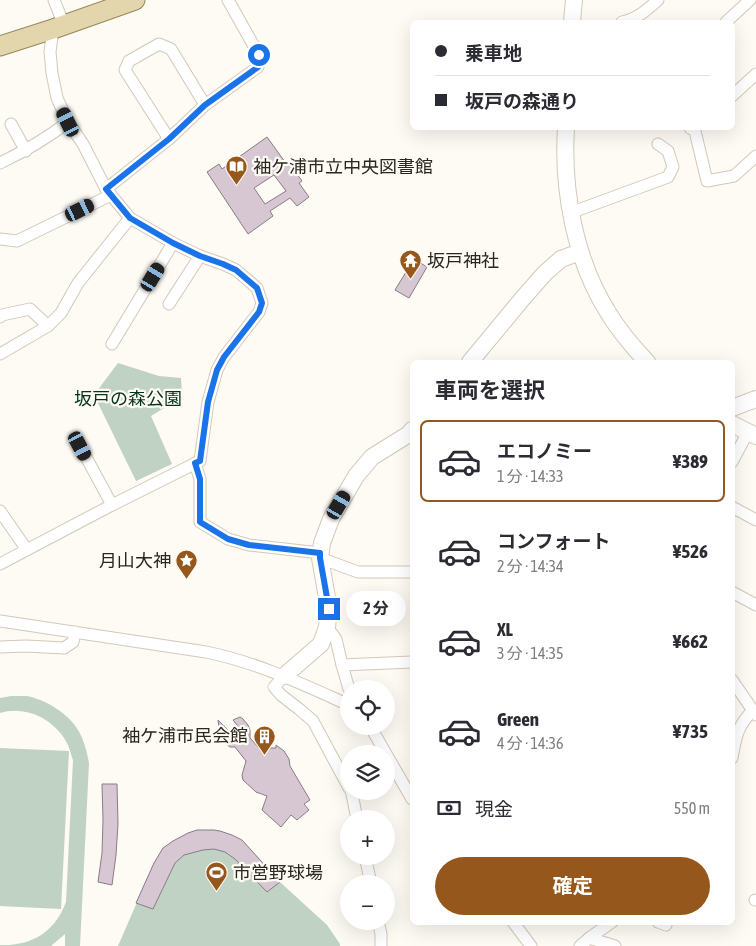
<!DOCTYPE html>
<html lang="ja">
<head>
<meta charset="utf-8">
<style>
	body { margin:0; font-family:"Asap Condensed","Noto Sans JP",sans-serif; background:#f2f2f3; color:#2b2b33; height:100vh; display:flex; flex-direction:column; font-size:19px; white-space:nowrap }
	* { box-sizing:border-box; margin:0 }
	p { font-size:16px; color:#7c7c81 }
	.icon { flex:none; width:28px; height:28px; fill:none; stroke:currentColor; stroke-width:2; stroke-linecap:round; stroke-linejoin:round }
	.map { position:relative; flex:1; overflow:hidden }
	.panel { position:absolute; left:410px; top:360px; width:325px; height:565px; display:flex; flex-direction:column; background:#fff; border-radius:8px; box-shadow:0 5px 20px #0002 }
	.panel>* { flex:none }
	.banner { position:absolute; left:410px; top:20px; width:325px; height:110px; border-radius:8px; box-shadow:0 5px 20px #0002; display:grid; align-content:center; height:110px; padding:0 25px; background:#fff }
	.tools { position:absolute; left:340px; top:680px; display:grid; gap:10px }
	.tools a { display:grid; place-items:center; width:55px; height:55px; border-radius:50%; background:#fff; box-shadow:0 5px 20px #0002; font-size:25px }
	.end { position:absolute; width:22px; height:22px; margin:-11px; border:6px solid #1a73e8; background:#fff; box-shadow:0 0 0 2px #fff }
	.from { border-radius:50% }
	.bubble { position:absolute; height:35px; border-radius:18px; background:#fff; box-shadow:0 5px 20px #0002; font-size:16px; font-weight:700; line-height:35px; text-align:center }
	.car { position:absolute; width:15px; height:30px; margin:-15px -8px; border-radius:6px; box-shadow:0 0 4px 1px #0007; background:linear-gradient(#222 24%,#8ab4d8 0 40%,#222 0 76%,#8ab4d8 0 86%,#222 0) }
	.banner b { display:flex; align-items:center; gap:18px; height:48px; font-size:19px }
	.banner b+b { border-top:1px solid #e1e1e2 }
	.banner i { width:12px; height:12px; background:#2b2b33 }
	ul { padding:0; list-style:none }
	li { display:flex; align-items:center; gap:15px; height:82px; margin:0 10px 8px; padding:0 15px; border:2px solid transparent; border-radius:8px }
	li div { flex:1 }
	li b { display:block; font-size:19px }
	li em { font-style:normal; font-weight:700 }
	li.active { border-color:#95571b }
	li>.icon { width:45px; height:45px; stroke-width:1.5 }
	h2 { padding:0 25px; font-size:22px; line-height:60px }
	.pay { display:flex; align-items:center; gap:12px; height:55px; padding:0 25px; font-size:19px }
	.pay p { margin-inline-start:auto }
	.button { display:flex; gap:10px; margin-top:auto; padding:10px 25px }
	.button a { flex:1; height:58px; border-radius:30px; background:#95571b; color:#fff; font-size:20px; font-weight:700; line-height:58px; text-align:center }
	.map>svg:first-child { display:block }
	.green { fill:#bfd2c4 }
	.building { fill:#d6c7d3; stroke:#8a7c86; fill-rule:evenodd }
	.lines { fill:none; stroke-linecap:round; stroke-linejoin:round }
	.street-casing { stroke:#d3c8ba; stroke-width:13 }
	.secondary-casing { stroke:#d3c8ba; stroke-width:18 }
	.primary-casing { stroke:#968759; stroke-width:21 }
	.street { stroke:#fff; stroke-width:11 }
	.secondary { stroke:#fff; stroke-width:16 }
	.primary { stroke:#e3d6ad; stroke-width:19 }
	.route { stroke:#1a73e8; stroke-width:6 }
	.labels { text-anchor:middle; stroke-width:4.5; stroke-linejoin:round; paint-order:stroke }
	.poi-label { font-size:18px; fill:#2a2620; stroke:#fefaf4; text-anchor:start }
	.park-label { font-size:18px; fill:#023419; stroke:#fefaf4 }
</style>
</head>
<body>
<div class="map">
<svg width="756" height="946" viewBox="0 0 756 946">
	<rect width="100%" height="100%" fill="#fefaf4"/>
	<g class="green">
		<polygon points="118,363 159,376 181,378 182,397 151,416 172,464 136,481 94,395"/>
		<path d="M11,696c5,0 11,0 16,0 19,4 41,17 51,34 6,10 9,22 11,33l-9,183h-15v-12l-14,12h-51v-1c32,1 55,-13 66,-43l7,-142c-2,-5 -3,-10 -5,-15 -12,-25 -41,-40 -68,-32v-15z"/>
		<polygon points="0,748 69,751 61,909 0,906"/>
		<polygon points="188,833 242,840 280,882 327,925 340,944 340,946 118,946 154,863 163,848 173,841"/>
	</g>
	<g class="building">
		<path d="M267,137l18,25 2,-2 15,21 -3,2 10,14 -12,9 -7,-8 -20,13 3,5 -25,18 -41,-62 12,-8 3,5zM274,175l12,16 -21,13 -11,-16z"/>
		<polygon points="414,259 427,267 409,298 395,290"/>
		<polygon points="240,717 243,719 248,725 250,730 250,738 259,748 276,748 276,745 284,751 289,759 290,766 310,800 304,804 309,810 297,820 291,815 281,827 262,810 267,796 256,792 243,780 242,775 246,761 235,747 230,747 224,742 220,735 218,720 233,735 240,729 233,720"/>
		<polygon points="102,784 117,784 118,824 116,855 112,885 98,882 102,853 103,820"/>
		<polygon points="197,830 214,830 220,831 232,835 242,840 280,882 267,892 235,859 225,852 214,849 203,850 184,855 175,863 153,909 136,903 154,863 163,848 173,841 188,833"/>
	</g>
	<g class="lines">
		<defs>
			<g id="street">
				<polyline points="54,0 64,25"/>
				<path d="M622,22c15,-3 25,-12 36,-22"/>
				<polyline points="726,22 750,0"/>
				<polyline points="53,29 50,52 52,73 57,98 68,122 83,144 106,189 130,218 173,243 200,256 223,264 236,270 257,288 262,303 259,312 224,357 217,370 208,402 200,461 112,505"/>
				<polyline points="732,96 756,74"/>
				<polyline points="11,124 26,151"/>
				<polyline points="690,128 695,131 707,181 734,176 756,156"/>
				<polyline points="169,139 125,70 129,61 159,44 171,49 205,105"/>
				<path d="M0,163c25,-12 46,-24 68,-41"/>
				<polyline points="106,189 169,139 205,105 258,67 259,55 228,0"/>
				<polyline points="570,213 668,177 673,167 668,151 658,144"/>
				<polyline points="0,239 17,241 111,195"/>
				<polyline points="169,304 200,256"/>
				<polyline points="0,317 2,315 30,309 48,326"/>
				<polyline points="112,344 173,243"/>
				<polyline points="0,354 48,326 61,313 78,283 130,218"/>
				<polyline points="732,462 748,432"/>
				<polyline points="195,463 200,479 200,522 228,539 249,545 320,553"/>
				<polyline points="732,507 756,520"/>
				<polyline points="0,511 27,550"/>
				<polyline points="320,558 358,572 412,572"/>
				<polyline points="0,564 112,505 80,446"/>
				<polyline points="732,592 756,605"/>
				<path d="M0,621l206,31c50,10 96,32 143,53"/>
				<polyline points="327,627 336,639 342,665 349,689"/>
				<polyline points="0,647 26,646 64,648 73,642 75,632"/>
				<polyline points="342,665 412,662"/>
				<polyline points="284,676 274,687 281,695 299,709 313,721 349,788"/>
				<polyline points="732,680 756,715"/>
				<polyline points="370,726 412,799"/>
				<path d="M732,758c4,-22 5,-31 21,-48"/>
				<polyline points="351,791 352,794 357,819"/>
				<polyline points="365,856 371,884"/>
				<polyline points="755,900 756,900"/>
				<polyline points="378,921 381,934 381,946"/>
				<polyline points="513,922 531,946"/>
				<polyline points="658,922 666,925"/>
				<polyline points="589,938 615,946"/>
				<polyline points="580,946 592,936 612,922"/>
			</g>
			<g id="secondary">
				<polyline points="572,22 574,0"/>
				<path d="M566,128c-4,62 9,133 43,186 11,18 24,33 38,48"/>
				<polyline points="470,362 523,298 545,273 561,259 580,252"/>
				<polyline points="732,408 756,399"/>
				<polyline points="732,424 756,436"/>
				<polyline points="284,676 321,644 327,627 329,609 320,558 322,543 331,519 356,476 372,457 409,434 412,430"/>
			</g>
			<polyline id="primary" points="0,46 53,29 135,0"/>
		</defs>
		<use href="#street" class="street-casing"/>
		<use href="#secondary" class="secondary-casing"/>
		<use href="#primary" class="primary-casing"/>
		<use href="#street" class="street"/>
		<use href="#secondary" class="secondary"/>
		<use href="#primary" class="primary"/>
	</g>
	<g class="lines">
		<polyline class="route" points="259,55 258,67 205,105 169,139 106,189 130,218 173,243 200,256 223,264 236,270 257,288 262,303 259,312 224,357 217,370 208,402 200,461 195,463 200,479 200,522 228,539 249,545 320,553 320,558 329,609"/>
	</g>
	<defs>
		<symbol id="library-pin" viewBox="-11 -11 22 30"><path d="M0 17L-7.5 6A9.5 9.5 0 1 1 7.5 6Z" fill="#95571b" stroke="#fefaf4"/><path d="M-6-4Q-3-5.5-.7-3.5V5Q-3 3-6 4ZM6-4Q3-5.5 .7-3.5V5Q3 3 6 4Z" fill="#fff"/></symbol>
		<symbol id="temple-pin" viewBox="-11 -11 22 30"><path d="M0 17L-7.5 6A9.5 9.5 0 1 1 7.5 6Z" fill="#95571b" stroke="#fefaf4"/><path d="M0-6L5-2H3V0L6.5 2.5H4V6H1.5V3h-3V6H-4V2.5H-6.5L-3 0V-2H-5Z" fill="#fff"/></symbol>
		<symbol id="sight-pin" viewBox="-11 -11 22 30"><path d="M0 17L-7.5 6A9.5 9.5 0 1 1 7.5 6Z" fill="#95571b" stroke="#fefaf4"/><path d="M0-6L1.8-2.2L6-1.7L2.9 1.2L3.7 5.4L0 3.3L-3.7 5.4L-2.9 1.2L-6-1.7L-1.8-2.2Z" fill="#fff"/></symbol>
		<symbol id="building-pin" viewBox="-11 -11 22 30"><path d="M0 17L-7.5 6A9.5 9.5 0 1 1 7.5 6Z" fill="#95571b" stroke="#fefaf4"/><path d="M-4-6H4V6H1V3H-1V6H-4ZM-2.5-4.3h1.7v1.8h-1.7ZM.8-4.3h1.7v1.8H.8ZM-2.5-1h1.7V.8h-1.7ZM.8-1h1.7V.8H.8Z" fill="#fff"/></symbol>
		<symbol id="stadium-pin" viewBox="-11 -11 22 30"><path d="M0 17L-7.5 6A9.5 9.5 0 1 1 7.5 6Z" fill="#95571b" stroke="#fefaf4"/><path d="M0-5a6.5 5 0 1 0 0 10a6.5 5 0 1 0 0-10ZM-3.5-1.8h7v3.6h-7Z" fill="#fff"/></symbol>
	</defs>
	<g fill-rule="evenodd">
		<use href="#library-pin" x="224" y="154" width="25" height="34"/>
		<use href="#temple-pin" x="398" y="248" width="25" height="34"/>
		<use href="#sight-pin" x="174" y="548" width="25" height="34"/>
		<use href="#building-pin" x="252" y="724" width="25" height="34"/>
		<use href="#stadium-pin" x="204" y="860" width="25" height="34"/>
	</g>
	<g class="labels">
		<g class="poi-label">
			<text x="253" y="173">袖ケ浦市立中央図書館</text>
			<text x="427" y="267">坂戸神社</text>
			<text x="171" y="567" text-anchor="end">月山大神</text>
			<text x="248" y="742" text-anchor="end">袖ケ浦市民会館</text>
			<text x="233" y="879">市営野球場</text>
		</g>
		<g class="park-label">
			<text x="128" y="405">坂戸の森公園</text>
		</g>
	</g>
</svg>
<div class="tools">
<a><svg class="icon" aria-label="locate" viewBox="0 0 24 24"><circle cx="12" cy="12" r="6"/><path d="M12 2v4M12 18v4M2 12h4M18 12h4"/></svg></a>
<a><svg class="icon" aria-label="layers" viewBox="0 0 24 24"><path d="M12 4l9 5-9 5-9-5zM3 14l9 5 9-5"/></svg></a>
<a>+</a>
<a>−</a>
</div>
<i class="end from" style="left:259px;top:55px"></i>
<i class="end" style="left:329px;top:609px"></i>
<div class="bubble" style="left:346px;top:591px;width:60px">2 分</div>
<i class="car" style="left:68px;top:122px;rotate:334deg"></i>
<i class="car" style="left:80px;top:210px;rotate:64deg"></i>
<i class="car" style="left:153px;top:277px;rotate:31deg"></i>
<i class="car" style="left:80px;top:446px;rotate:152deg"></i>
<i class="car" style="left:339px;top:505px;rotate:30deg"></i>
<div class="banner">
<b><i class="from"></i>乗車地</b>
<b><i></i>坂戸の森通り</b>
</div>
<section class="panel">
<h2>車両を選択</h2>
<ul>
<li class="active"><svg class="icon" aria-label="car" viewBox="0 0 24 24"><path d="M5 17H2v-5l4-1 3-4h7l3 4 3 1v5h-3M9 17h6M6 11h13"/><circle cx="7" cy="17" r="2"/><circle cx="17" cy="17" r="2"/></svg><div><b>エコノミー</b><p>1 分 · 14:33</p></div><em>¥389</em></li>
<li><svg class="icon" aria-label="car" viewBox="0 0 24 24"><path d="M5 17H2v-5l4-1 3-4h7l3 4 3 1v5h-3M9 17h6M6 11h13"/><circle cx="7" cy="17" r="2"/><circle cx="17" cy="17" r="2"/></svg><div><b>コンフォート</b><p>2 分 · 14:34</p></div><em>¥526</em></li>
<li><svg class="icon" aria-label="car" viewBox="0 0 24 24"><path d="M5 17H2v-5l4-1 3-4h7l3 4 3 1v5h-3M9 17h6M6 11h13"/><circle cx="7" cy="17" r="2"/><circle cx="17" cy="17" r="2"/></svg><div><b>XL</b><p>3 分 · 14:35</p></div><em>¥662</em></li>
<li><svg class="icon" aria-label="car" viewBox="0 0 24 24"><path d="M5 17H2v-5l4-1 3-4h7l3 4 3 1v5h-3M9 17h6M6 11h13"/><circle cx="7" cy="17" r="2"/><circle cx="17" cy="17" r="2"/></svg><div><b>Green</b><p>4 分 · 14:36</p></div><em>¥735</em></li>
</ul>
<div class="pay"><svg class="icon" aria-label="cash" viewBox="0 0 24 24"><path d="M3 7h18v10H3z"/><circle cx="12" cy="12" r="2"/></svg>現金<p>550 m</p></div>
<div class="button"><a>確定</a></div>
</section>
</div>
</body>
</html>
